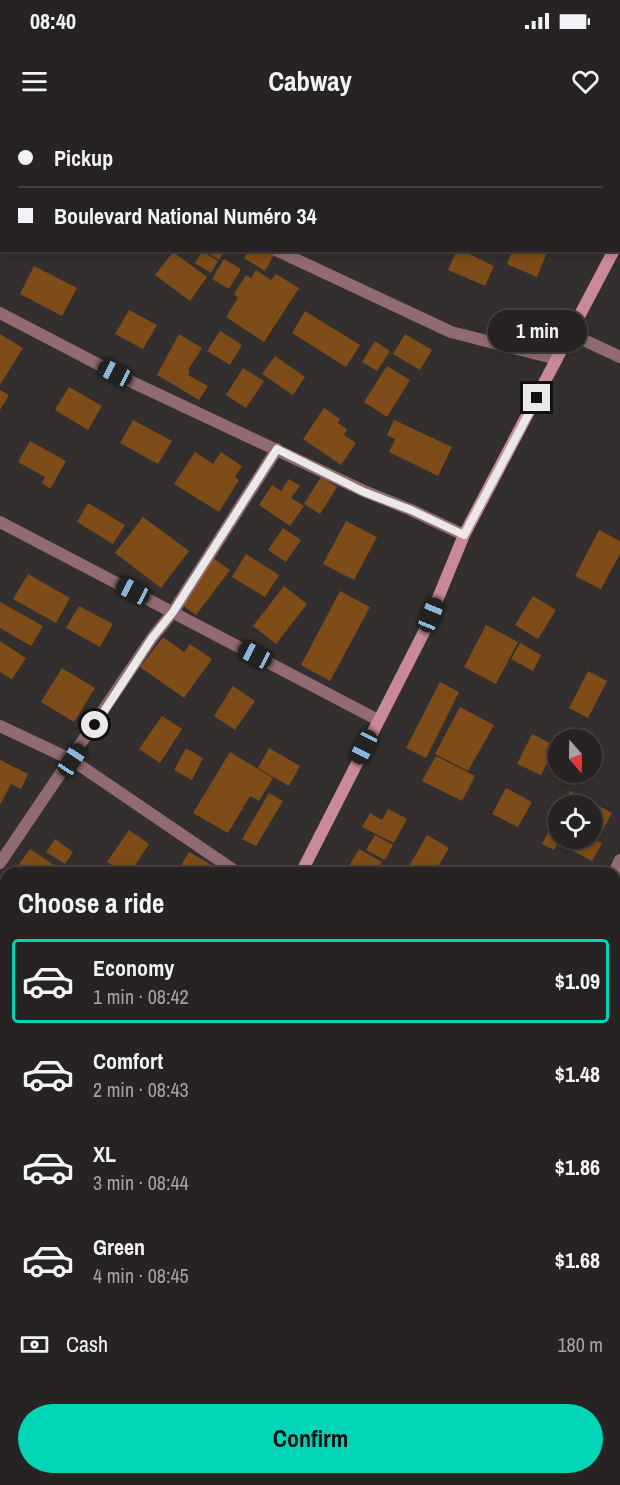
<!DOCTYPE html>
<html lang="en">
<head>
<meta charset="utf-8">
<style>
	body { margin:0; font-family:"Archivo Narrow",sans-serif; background:#322f2f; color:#f1f3f6; height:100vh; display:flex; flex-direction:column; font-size:22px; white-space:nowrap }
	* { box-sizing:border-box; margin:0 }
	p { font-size:20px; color:#a4a4a5 }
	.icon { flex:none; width:33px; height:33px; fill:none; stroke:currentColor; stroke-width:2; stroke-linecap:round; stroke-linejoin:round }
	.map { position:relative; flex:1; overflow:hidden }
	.side { position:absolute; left:0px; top:747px; width:621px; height:618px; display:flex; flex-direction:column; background:#262322; border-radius:18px 18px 0 0; box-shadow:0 3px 9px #0003,0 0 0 2px #424040 }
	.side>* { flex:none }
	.guide { position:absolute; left:0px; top:0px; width:621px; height:132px; box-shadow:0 3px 9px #0003,0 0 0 2px #424040; display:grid; align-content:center; height:132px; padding:0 18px; background:#262322 }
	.needle { width:39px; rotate:160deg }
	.tools { position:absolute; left:548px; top:609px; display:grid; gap:12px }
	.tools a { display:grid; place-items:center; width:54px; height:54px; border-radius:50%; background:#262322; box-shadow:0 3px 9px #0003,0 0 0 2px #424040; font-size:30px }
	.end { position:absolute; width:27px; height:27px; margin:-14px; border:8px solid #eae8e8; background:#111; box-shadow:0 0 0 3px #111 }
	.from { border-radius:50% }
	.bubble { position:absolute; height:42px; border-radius:21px; background:#262322; box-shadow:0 3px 9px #0003,0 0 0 2px #424040; font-size:20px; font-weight:700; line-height:42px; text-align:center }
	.car { position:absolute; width:18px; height:36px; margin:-18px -9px; border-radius:8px; box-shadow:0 0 4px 2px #0007; background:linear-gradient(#222 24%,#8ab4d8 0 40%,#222 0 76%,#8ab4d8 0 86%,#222 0) }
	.guide b { display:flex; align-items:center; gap:21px; height:57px; font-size:22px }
	.guide b+b { border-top:2px solid #424040 }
	.guide i { width:15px; height:15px; background:#f1f3f6 }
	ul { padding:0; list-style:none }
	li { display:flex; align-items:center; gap:18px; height:84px; margin:0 12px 9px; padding:0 6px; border:3px solid transparent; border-radius:6px }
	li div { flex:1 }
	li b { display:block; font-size:22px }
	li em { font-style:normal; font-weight:700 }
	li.on { border-color:#00d5b7 }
	li>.icon { width:54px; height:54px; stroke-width:1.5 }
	h2 { padding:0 18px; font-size:27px; line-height:72px }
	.pay { display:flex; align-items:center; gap:15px; height:66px; padding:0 18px; font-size:22px }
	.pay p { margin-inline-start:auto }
	.primary-button { display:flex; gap:12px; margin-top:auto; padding:12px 18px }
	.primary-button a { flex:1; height:69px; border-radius:36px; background:#00d5b7; color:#111; font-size:24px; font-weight:700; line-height:69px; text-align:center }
	.status { display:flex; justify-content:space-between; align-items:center; height:42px; padding:0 30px; background:#262322; direction:ltr }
	.status svg { height:16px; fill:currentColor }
	header { display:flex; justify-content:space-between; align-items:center; height:78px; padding:0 18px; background:#262322; font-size:27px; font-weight:700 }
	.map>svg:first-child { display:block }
	.building { fill:#7d4c18 }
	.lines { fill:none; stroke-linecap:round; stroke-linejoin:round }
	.minor { stroke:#926a72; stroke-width:12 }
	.secondary { stroke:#c98a97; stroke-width:12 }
	.route { stroke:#eae8e8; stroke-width:8 }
</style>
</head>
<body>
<div class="status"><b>08:40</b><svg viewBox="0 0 49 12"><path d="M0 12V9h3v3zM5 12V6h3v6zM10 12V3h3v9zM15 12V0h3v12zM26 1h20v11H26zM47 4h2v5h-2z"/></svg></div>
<header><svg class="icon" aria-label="menu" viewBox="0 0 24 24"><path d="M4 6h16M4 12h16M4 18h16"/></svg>Cabway<svg class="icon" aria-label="heart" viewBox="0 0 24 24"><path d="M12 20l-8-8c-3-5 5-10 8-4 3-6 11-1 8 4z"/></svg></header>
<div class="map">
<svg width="620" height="1365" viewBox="0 0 620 1365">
	<rect width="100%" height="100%" fill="#322f2e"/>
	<g class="building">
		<polygon points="204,130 225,130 219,140"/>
		<polygon points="249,130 266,130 274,135 265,151 244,138"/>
		<polygon points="457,130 461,130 494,146 485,166 448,150"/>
		<polygon points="513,130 548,130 537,157 507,144"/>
		<polygon points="202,131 218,141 211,153 195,143"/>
		<polygon points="173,132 207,157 190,181 155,155"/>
		<polygon points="224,139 241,149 229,169 212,159"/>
		<polygon points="34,146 77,168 62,196 20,174"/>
		<polygon points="256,150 271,160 276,154 299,168 264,222 226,197 238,178 234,174 246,155 251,158"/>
		<polygon points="129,190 157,205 143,229 115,214"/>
		<polygon points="305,191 360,225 346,247 292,213"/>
		<polygon points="220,211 242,225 230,245 207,231"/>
		<polygon points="0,214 23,228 0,265"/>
		<polygon points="179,214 202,228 188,250 190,251 188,255 208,266 199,280 157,255"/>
		<polygon points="405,214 432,230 420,250 393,234"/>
		<polygon points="375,221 390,231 377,251 362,242"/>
		<polygon points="275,236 305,257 293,275 262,254"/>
		<polygon points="387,246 410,260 387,297 364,282"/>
		<polygon points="243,248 264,261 246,288 226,275"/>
		<polygon points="69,267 102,286 88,310 55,290"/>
		<polygon points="0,270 9,275 0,290"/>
		<polygon points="324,288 340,299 338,303 347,309 344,315 356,323 341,345 303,319"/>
		<polygon points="133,300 172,321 158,344 120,323"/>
		<polygon points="394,300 452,327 438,356 389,332 395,319 387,315"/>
		<polygon points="30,321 66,341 50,369 42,363 45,357 18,342"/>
		<polygon points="195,332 213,344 221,332 242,346 235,357 239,360 219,392 174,364"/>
		<polygon points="321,357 337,367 320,394 304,384"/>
		<polygon points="289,359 300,366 291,378 304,386 290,406 259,385 272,365 281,371"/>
		<polygon points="88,383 125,405 113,424 77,402"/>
		<polygon points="143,397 189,431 161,468 115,433"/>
		<polygon points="346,401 377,417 354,460 323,444"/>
		<polygon points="283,408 301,420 286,442 268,430"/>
		<polygon points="599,410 620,421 620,434 601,469 575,456"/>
		<polygon points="246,434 279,455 265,477 232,457"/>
		<polygon points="213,438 230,450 196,495 181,484"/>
		<polygon points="28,454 70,478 56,503 13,479"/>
		<polygon points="284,466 307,484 276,524 253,506"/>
		<polygon points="340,471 370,487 330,561 301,545"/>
		<polygon points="533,476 556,490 538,519 515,505"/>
		<polygon points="0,482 43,506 31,526 0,508"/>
		<polygon points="79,486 113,504 100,527 66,508"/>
		<polygon points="486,505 518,522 496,564 464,547"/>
		<polygon points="163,517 184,532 190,524 212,539 184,578 140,547"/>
		<polygon points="0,521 26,538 12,559 0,552"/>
		<polygon points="520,523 541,535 533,551 511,539"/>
		<polygon points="62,548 95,568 74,602 41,582"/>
		<polygon points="588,551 607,561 588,598 569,588"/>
		<polygon points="440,562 459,572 426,638 406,628"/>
		<polygon points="233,566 255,581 235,610 214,596"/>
		<polygon points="460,587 494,605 468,651 435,634"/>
		<polygon points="162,596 182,609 160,643 139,629"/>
		<polygon points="532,614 556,626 541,655 517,644"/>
		<polygon points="186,628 203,638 192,660 174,650"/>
		<polygon points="269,628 300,646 289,666 258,648"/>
		<polygon points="230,632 273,658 259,681 250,676 228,713 193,693"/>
		<polygon points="436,636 475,656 462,681 422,661"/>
		<polygon points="0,640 28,654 21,669 11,664 0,685"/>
		<polygon points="506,668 532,682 518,707 492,694"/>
		<polygon points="570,671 612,693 597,721 602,723 592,741 558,723 554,730 542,724 558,694 558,718 591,718 591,686 562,686"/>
		<polygon points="269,673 283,681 256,726 242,719"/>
		<polygon points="388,689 407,699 394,723 362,707 370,693 382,700"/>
		<polygon points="129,710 149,724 130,753 124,753 107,742"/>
		<polygon points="375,715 393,725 385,740 366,730"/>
		<polygon points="427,715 449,728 434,753 405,753"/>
		<polygon points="55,719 73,732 65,744 46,732"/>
		<polygon points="30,729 66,753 19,753 15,750"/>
		<polygon points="359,729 382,742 375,753 361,753 349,746"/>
		<polygon points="189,732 217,748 214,753 176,753"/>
		<polygon points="504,746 520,753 501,753"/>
		<polygon points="0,780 6,784 6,803 0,812"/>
		<polygon points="620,825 620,867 615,864 615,834"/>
		<polygon points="615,900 620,902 619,951 615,950"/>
		<polygon points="0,943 6,947 6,968 0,977"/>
		<polygon points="615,953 620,955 620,995 615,1005"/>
		<polygon points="0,1034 6,1038 6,1096 0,1104"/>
		<polygon points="615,1036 620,1038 620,1082 615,1079"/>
		<polygon points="615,1083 620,1085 620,1112 615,1110"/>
		<polygon points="0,1143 6,1147 6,1154 0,1163"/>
		<polygon points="615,1234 620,1237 620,1242 615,1251"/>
		<polygon points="6,1306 6,1350 0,1346 0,1314"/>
		<polygon points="19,1359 83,1359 79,1365 28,1365"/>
		<polygon points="86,1359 164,1359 172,1365 81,1365"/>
		<polygon points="224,1359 263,1359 269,1363 220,1365"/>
		<polygon points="326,1359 393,1359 391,1361 398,1365 336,1365"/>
		<polygon points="541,1359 560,1359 557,1365"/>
	</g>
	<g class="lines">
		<g class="minor">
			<polyline points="28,0 31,2"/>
			<polyline points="429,0 432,2"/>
			<polyline points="233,2 234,0"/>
			<polyline points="620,96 620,97"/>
			<polyline points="276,130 451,212 557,239"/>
			<polyline points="0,193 134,263 364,371 411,390 464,415"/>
			<polyline points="571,214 620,237"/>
			<polyline points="0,402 378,600"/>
			<polyline points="0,606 72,640 238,753"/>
			<polyline points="0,743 152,518 173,492 277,329"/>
			<polyline points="614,753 620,740"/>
			<polyline points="0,842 6,845"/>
			<polyline points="0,1011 6,1014"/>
			<polyline points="615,1142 620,1145"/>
			<polyline points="0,1219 6,1224"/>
			<polyline points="615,1333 620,1324"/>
			<polyline points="196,1365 201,1359"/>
			<polyline points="441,1365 444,1359"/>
			<polyline points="597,1365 600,1359"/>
		</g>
		<g class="secondary">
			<polyline points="620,120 620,119"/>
			<polyline points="301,753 424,512 464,415 614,130"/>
			<polyline points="0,1269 6,1261"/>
		</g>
	</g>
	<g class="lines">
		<polyline class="route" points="95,605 152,518 173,492 277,329 364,372 411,390 464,415 537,278"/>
	</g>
</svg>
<div class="tools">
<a><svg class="needle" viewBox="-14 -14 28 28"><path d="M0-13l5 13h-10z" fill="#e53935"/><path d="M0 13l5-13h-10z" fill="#a4a4a5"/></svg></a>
<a><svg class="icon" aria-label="locate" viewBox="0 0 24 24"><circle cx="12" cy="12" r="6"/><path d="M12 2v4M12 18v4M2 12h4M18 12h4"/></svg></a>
</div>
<i class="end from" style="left:95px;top:605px"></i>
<i class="end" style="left:537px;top:278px"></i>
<div class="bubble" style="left:488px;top:190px;width:99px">1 min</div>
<i class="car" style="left:115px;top:253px;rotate:297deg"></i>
<i class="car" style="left:133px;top:471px;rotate:298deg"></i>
<i class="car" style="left:431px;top:495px;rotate:22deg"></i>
<i class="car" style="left:255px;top:535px;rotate:298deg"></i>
<i class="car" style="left:364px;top:627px;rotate:207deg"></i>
<i class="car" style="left:72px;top:640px;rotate:33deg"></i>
<div class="guide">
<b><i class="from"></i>Pickup</b>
<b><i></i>Boulevard National Numéro 34</b>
</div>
<section class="side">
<h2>Choose a ride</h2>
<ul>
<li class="on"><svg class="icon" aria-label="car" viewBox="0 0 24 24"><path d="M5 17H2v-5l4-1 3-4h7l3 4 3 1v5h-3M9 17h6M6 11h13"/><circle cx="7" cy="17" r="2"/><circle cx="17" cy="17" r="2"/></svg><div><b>Economy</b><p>1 min · 08:42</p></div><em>$1.09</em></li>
<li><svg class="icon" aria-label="car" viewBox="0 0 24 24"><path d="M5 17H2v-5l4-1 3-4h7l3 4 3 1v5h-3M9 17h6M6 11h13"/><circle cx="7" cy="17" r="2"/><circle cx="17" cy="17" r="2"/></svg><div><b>Comfort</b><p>2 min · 08:43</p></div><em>$1.48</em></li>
<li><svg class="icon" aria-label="car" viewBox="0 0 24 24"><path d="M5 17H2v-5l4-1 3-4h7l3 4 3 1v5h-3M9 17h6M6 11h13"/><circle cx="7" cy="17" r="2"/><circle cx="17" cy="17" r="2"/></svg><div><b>XL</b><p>3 min · 08:44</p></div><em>$1.86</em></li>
<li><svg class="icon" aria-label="car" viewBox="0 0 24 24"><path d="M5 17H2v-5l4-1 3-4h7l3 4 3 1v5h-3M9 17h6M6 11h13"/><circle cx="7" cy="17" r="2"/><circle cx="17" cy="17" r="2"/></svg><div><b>Green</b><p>4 min · 08:45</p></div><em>$1.68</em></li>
</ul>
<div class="pay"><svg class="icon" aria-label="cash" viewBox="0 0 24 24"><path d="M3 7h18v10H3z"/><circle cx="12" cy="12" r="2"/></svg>Cash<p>180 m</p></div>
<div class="primary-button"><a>Confirm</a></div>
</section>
</div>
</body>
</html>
